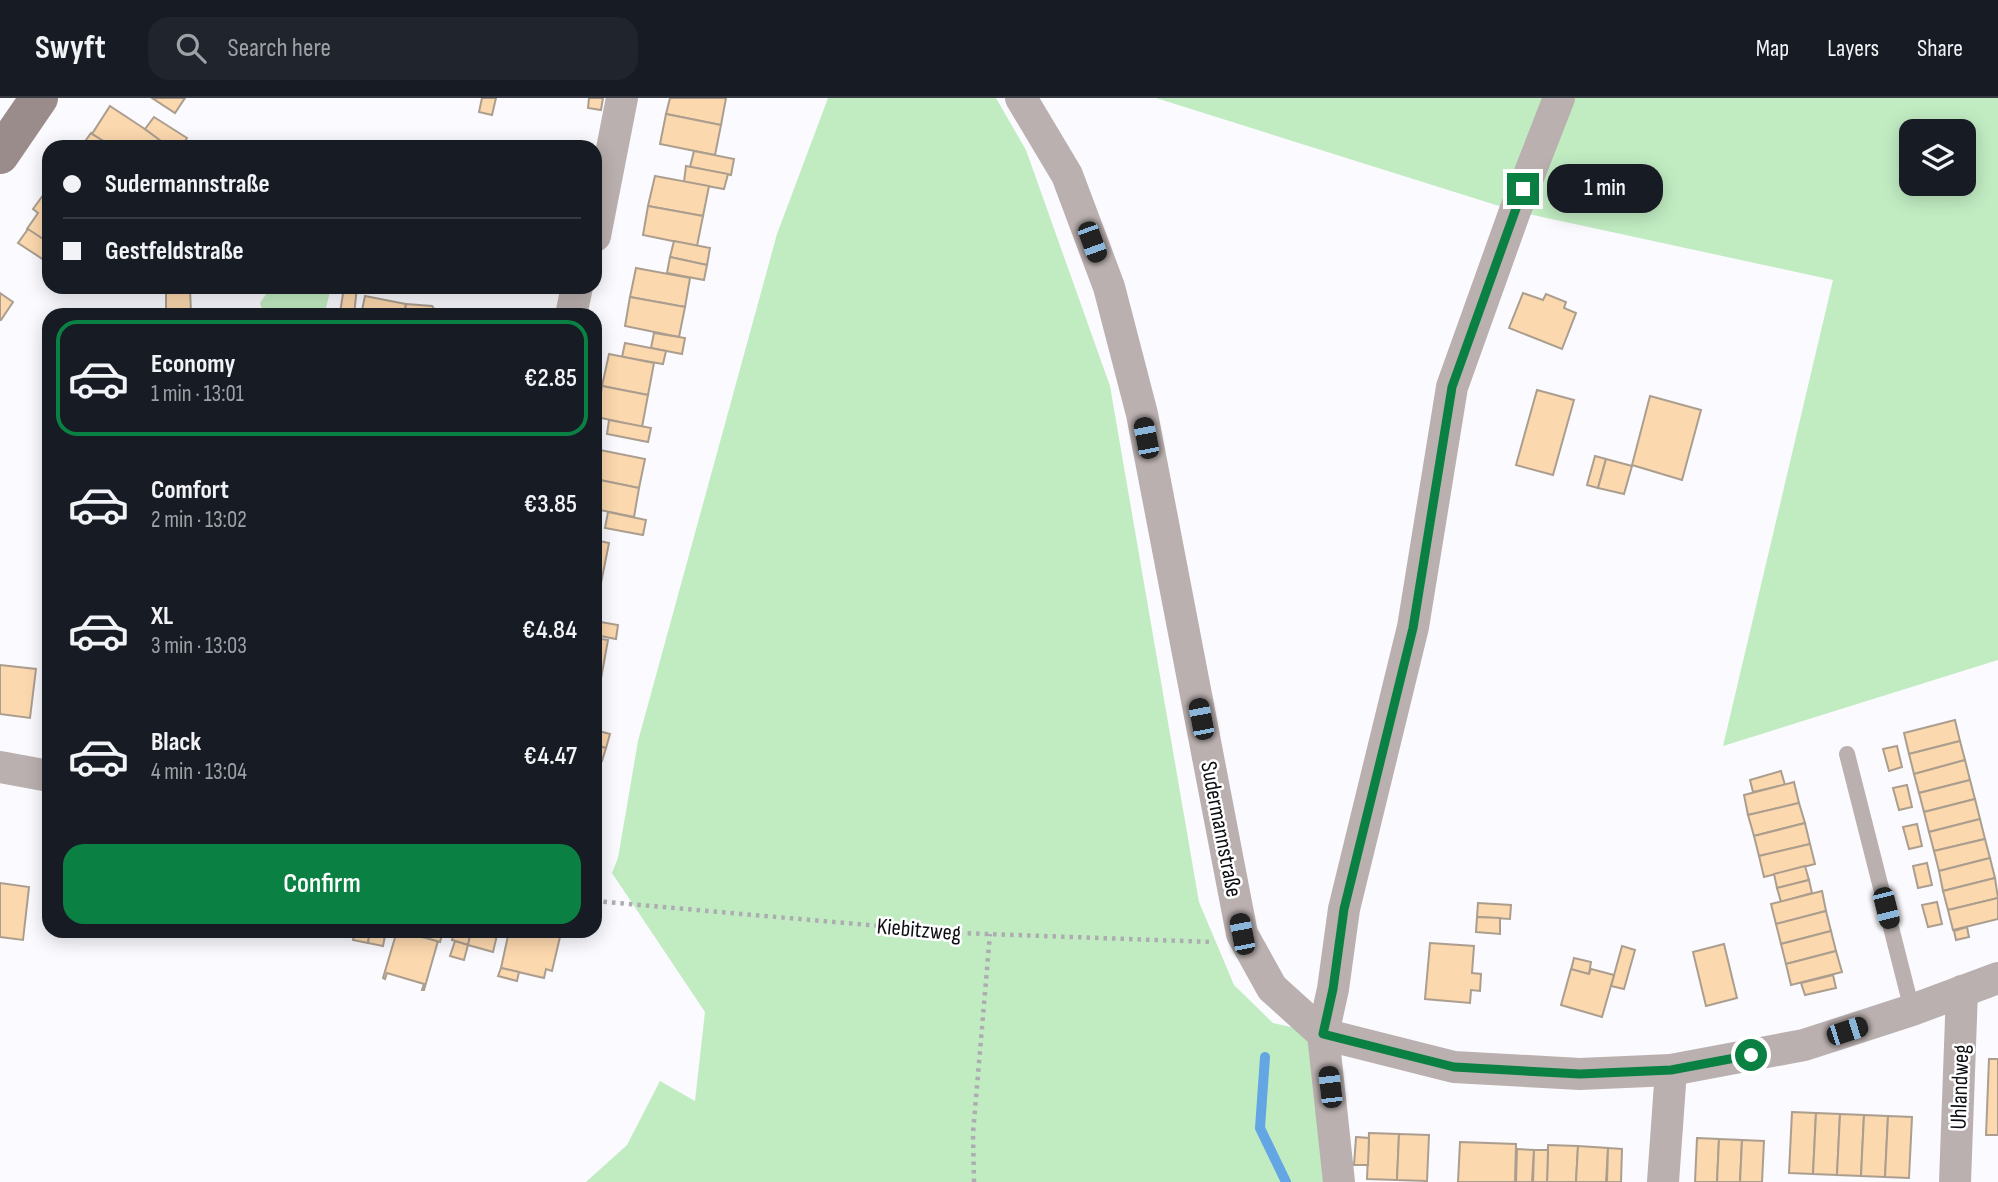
<!DOCTYPE html>
<html lang="en">
<head>
<meta charset="utf-8">
<style>
	body { margin:0; font-family:"Sofia Sans Condensed",sans-serif; background:#20242c; color:#f1f3f6; height:100vh; display:flex; flex-direction:column; font-size:26px; white-space:nowrap }
	* { box-sizing:border-box; margin:0 }
	p { font-size:23px; color:#9ea1a6 }
	.icon { flex:none; width:38px; height:38px; fill:none; stroke:currentColor; stroke-width:2; stroke-linecap:round; stroke-linejoin:round }
	.map { position:relative; flex:1; overflow:hidden }
	.drawer { position:absolute; left:42px; top:210px; width:560px; height:630px; display:flex; flex-direction:column; background:#171b24; border-radius:21px; box-shadow:0 4px 18px #0003 }
	.drawer>* { flex:none }
	.hud { position:absolute; left:42px; top:42px; width:560px; height:154px; border-radius:21px; box-shadow:0 4px 18px #0003; display:grid; align-content:center; height:154px; padding:0 21px; background:#171b24 }
	.buttons { position:absolute; left:1899px; top:21px; display:grid; gap:14px }
	.buttons a { display:grid; place-items:center; width:77px; height:77px; border-radius:14px; background:#171b24; box-shadow:0 4px 18px #0003; font-size:35px }
	.end { position:absolute; width:32px; height:32px; margin:-16px; border:9px solid #0b8043; background:#fff; box-shadow:0 0 0 4px #fff }
	.from { border-radius:50% }
	.bubble { position:absolute; height:49px; border-radius:21px; background:#171b24; box-shadow:0 4px 18px #0003; font-size:23px; font-weight:600; line-height:49px; text-align:center }
	.car { position:absolute; width:21px; height:42px; margin:-21px -10px; border-radius:9px; box-shadow:0 0 5px 2px #0007; background:linear-gradient(#222 24%,#8ab4d8 0 40%,#222 0 76%,#8ab4d8 0 86%,#222 0) }
	.hud b { display:flex; align-items:center; gap:24px; height:66px; font-size:26px }
	.hud b+b { border-top:2px solid #363941 }
	.hud i { width:18px; height:18px; background:#f1f3f6 }
	ul { padding:12px 0 0; list-style:none }
	li { display:flex; align-items:center; gap:21px; height:116px; margin:0 14px 10px; padding:0 7px; border:4px solid transparent; border-radius:21px }
	li div { flex:1 }
	li b { display:block; font-size:26px }
	li em { font-style:normal; font-weight:600 }
	li.active { border-color:#0b8043 }
	li>.icon { width:63px; height:63px; stroke-width:1.5 }
	.cta { display:flex; gap:14px; margin-top:auto; padding:14px 21px }
	.cta a { flex:1; height:80px; border-radius:21px; background:#0b8043; color:#fff; font-size:28px; font-weight:600; line-height:80px; text-align:center }
	header { display:flex; align-items:center; gap:42px; box-sizing:border-box; height:98px; padding:0 35px; background:#171b24; border-bottom:2px solid #363941 }
	header strong { font-size:33px }
	nav { display:flex; gap:38px; margin-inline-start:auto; font-size:24px }
	.search { width:490px; height:63px; background:#20242c; display:flex; align-items:center; gap:18px; box-sizing:border-box; padding:0 24px; border-radius:21px; color:#9ea1a6; font-size:26px }
	.map>svg:first-child { display:block }
	.green { fill:#c1ecc2; fill-rule:evenodd }
	.lines { fill:none; stroke-linecap:round; stroke-linejoin:round }
	.stream { stroke:#64a5e3; stroke-width:10 }
	.building { fill:#fcd8ae; stroke:#ab9e8f; stroke-width:2 }
	.path { stroke:#adacb1; stroke-width:4.5; stroke-dasharray:3.5 5; stroke-linecap:butt }
	.lane { stroke:#bab0af; stroke-width:16 }
	.street { stroke:#bab0af; stroke-width:32 }
	.secondary { stroke:#9a8c8a; stroke-width:38 }
	.route { stroke:#0b8043; stroke-width:9 }
	.labels { text-anchor:middle; stroke-width:5; stroke-linejoin:round; paint-order:stroke }
	.street-label { font-size:23px; fill:#0d0c12; stroke:#fff }
</style>
</head>
<body>
<header>
<strong>Swyft</strong>
<div class="search"><svg class="icon" aria-label="search" viewBox="0 0 24 24"><circle cx="10" cy="10" r="6"/><path d="M15 15l6 6"/></svg>Search here</div>
<nav><a>Map</a><a>Layers</a><a>Share</a></nav>
</header>
<div class="map">
<svg width="1998" height="1084" viewBox="0 0 1998 1084">
	<rect width="100%" height="100%" fill="#fbfafe"/>
	<g class="green">
		<polygon points="828,0 996,0 1026,52 1110,288 1199,804 1234,887 1273,925 1323,936 1335,1084 586,1084 627,1047 660,983 695,1003 705,914 612,775 618,760 638,643 777,136"/>
		<path d="M1156,0h842v562l-275,86 110,-466 -318,-69zM1911,33h53v53h-53z"/>
		<polygon points="271,189 331,189 326,210 320,217 264,217 260,205"/>
	</g>
	<g class="lines">
		<polyline class="stream" points="1265,959 1260,1030 1286,1084"/>
	</g>
	<g class="building">
		<polygon points="152,0 185,0 175,15"/>
		<polygon points="482,0 496,0 492,17 479,14"/>
		<polygon points="589,0 603,0 601,12 588,10"/>
		<polygon points="670,0 726,0 721,27 666,16"/>
		<polygon points="110,8 163,43 159,49 113,49 92,36"/>
		<polygon points="666,16 721,27 715,57 660,46"/>
		<polygon points="154,19 187,40 182,49 169,49 145,31"/>
		<polygon points="91,35 92,36 113,49 81,49"/>
		<polygon points="694,53 734,61 731,77 690,69"/>
		<polygon points="686,68 728,76 724,91 684,84"/>
		<polygon points="655,78 709,88 703,118 648,108"/>
		<polygon points="49,89 49,145 27,131 38,115 33,111"/>
		<polygon points="648,108 703,118 697,148 643,137"/>
		<polygon points="28,131 49,145 49,153 44,162 18,145"/>
		<polygon points="674,143 710,150 707,167 670,159"/>
		<polygon points="670,159 707,167 704,182 667,175"/>
		<polygon points="636,170 690,180 685,209 630,199"/>
		<polygon points="166,189 190,189 191,217 166,217"/>
		<polygon points="344,189 357,189 354,217 340,215"/>
		<polygon points="0,195 13,204 1,222 0,222"/>
		<polygon points="1523,195 1543,202 1546,196 1566,204 1564,210 1576,215 1562,251 1509,230"/>
		<polygon points="365,198 406,206 404,217 361,217"/>
		<polygon points="630,199 685,209 679,239 625,228"/>
		<polygon points="406,206 432,208 435,212 434,217 404,217"/>
		<polygon points="654,235 685,240 682,256 651,250"/>
		<polygon points="625,245 666,253 663,266 622,259"/>
		<polygon points="609,256 654,265 648,297 602,288"/>
		<polygon points="602,288 648,297 642,329 597,319"/>
		<polygon points="1537,292 1574,302 1553,377 1516,367"/>
		<polygon points="1650,298 1701,312 1682,382 1632,367"/>
		<polygon points="609,322 651,330 648,344 607,336"/>
		<polygon points="595,351 645,361 639,390 595,381"/>
		<polygon points="1595,358 1606,361 1598,390 1587,387"/>
		<polygon points="1606,361 1632,368 1624,396 1598,390"/>
		<polygon points="595,381 639,390 634,419 595,411"/>
		<polygon points="608,414 646,422 643,437 605,430"/>
		<polygon points="595,442 609,445 600,490 595,489"/>
		<polygon points="595,523 618,527 616,541 595,537"/>
		<polygon points="595,540 608,542 596,608 595,608"/>
		<polygon points="0,567 36,571 30,620 0,616"/>
		<polygon points="1955,622 1960,643 1909,656 1904,635"/>
		<polygon points="595,632 610,636 606,650 595,647"/>
		<polygon points="1960,643 1965,662 1914,676 1909,656"/>
		<polygon points="595,647 606,650 602,663 595,661"/>
		<polygon points="1897,648 1902,669 1889,673 1883,651"/>
		<polygon points="1965,662 1970,682 1919,695 1914,676"/>
		<polygon points="1781,673 1785,687 1753,694 1750,682"/>
		<polygon points="1970,682 1975,701 1924,714 1919,695"/>
		<polygon points="1794,684 1799,705 1748,717 1744,697"/>
		<polygon points="1907,687 1912,709 1899,712 1893,690"/>
		<polygon points="1975,701 1980,721 1929,734 1924,714"/>
		<polygon points="1799,705 1805,725 1754,738 1748,717"/>
		<polygon points="1980,721 1985,741 1934,753 1929,734"/>
		<polygon points="1805,725 1810,746 1759,758 1754,738"/>
		<polygon points="1917,726 1922,748 1909,751 1903,729"/>
		<polygon points="1985,741 1990,760 1939,773 1934,753"/>
		<polygon points="1810,746 1815,766 1764,779 1759,758"/>
		<polygon points="1990,760 1995,780 1943,793 1939,773"/>
		<polygon points="1927,765 1932,787 1918,790 1913,768"/>
		<polygon points="1805,768 1809,782 1777,790 1774,776"/>
		<polygon points="1995,780 1998,800 1948,812 1943,793"/>
		<polygon points="1809,782 1812,795 1781,804 1777,790"/>
		<polygon points="0,785 29,789 23,842 0,839"/>
		<polygon points="1822,793 1826,813 1776,826 1771,806"/>
		<polygon points="1998,800 1998,821 1953,832 1948,812"/>
		<polygon points="1937,804 1942,826 1928,829 1922,807"/>
		<polygon points="1478,805 1511,807 1510,821 1477,819"/>
		<polygon points="1826,813 1831,833 1781,846 1776,826"/>
		<polygon points="1477,819 1500,820 1500,836 1476,834"/>
		<polygon points="1967,829 1969,839 1956,842 1954,833"/>
		<polygon points="355,833 370,833 368,845 353,842"/>
		<polygon points="370,833 386,833 383,848 368,845"/>
		<polygon points="397,833 438,843 424,892 422,892 424,886 387,875 385,881 383,880"/>
		<polygon points="403,833 443,833 440,844"/>
		<polygon points="454,833 471,833 468,847 452,842"/>
		<polygon points="471,833 498,833 493,854 468,847"/>
		<polygon points="509,833 536,833 560,839 552,873 546,871 544,880 501,870"/>
		<polygon points="1831,833 1836,853 1786,866 1781,846"/>
		<polygon points="455,843 468,847 464,862 450,858"/>
		<polygon points="1430,845 1474,848 1472,875 1481,876 1480,893 1471,892 1470,905 1425,901"/>
		<polygon points="1724,846 1737,900 1706,908 1693,854"/>
		<polygon points="1622,848 1635,852 1624,891 1611,888"/>
		<polygon points="1836,853 1842,874 1791,887 1786,866"/>
		<polygon points="1574,860 1591,864 1589,876 1571,872"/>
		<polygon points="501,870 519,874 517,883 498,878"/>
		<polygon points="1591,871 1614,877 1602,919 1561,907 1571,871 1589,876"/>
		<polygon points="1833,877 1836,890 1805,897 1801,885"/>
		<polygon points="1989,961 1998,961 1998,1037 1986,1037"/>
		<polygon points="1792,1014 1816,1015 1813,1076 1789,1075"/>
		<polygon points="1816,1015 1840,1016 1837,1077 1813,1076"/>
		<polygon points="1840,1016 1864,1017 1861,1078 1837,1077"/>
		<polygon points="1864,1017 1888,1018 1885,1079 1861,1078"/>
		<polygon points="1888,1018 1912,1019 1909,1080 1885,1079"/>
		<polygon points="1369,1035 1399,1036 1397,1082 1367,1081"/>
		<polygon points="1399,1036 1429,1037 1427,1083 1397,1082"/>
		<polygon points="1356,1039 1369,1040 1368,1067 1354,1067"/>
		<polygon points="1697,1040 1719,1041 1717,1084 1695,1084"/>
		<polygon points="1719,1041 1742,1042 1740,1084 1717,1084"/>
		<polygon points="1742,1042 1764,1043 1762,1084 1740,1084"/>
		<polygon points="1460,1044 1516,1046 1515,1084 1458,1084"/>
		<polygon points="1548,1047 1578,1048 1576,1084 1547,1084"/>
		<polygon points="1578,1048 1608,1050 1606,1084 1576,1084"/>
		<polygon points="1608,1050 1622,1051 1621,1084 1607,1084"/>
		<polygon points="1517,1051 1534,1052 1532,1084 1516,1084"/>
		<polygon points="1534,1052 1548,1052 1547,1084 1533,1084"/>
	</g>
	<g class="lines">
		<g class="path">
			<polyline points="595,803 959,835 1212,844"/>
			<polyline points="974,1084 973,1035 990,836"/>
		</g>
		<polyline class="lane" points="1847,656 1912,912"/>
		<g class="street">
			<polyline points="1021,0 1067,77 1109,189 1142,316 1242,836 1272,890 1323,936 1454,969 1580,976 1671,972 1804,947 1912,912 1998,880"/>
			<polyline points="595,138 622,0"/>
			<polyline points="571,217 577,189"/>
			<polyline points="0,669 49,678"/>
			<polyline points="1339,1084 1323,936 1333,891 1344,811 1413,529 1452,289 1515,113 1559,0"/>
			<polyline points="1663,1084 1671,972"/>
			<polyline points="1955,1084 1962,893"/>
		</g>
		<polyline class="secondary" points="0,57 39,0"/>
	</g>
	<g class="lines">
		<polyline class="route" points="1523,91 1452,289 1413,530 1344,811 1333,891 1323,936 1454,969 1580,976 1671,972 1751,957"/>
	</g>
	<g class="labels">
		<g class="street-label">
			<text transform="translate(1222 731) rotate(79)" y="8">Sudermannstraße</text>
			<text transform="translate(919 831) rotate(5)" y="8">Kiebitzweg</text>
			<text transform="translate(1959 989) rotate(-88)" y="8">Uhlandweg</text>
		</g>
	</g>
</svg>
<div class="buttons">
<a><svg class="icon" aria-label="layers" viewBox="0 0 24 24"><path d="M12 4l9 5-9 5-9-5zM3 14l9 5 9-5"/></svg></a>
</div>
<i class="end from" style="left:1751px;top:957px"></i>
<i class="end" style="left:1523px;top:91px"></i>
<div class="bubble" style="left:1547px;top:66px;width:116px">1 min</div>
<i class="car" style="left:1092px;top:144px;rotate:160deg"></i>
<i class="car" style="left:1146px;top:340px;rotate:349deg"></i>
<i class="car" style="left:1201px;top:621px;rotate:349deg"></i>
<i class="car" style="left:1886px;top:810px;rotate:166deg"></i>
<i class="car" style="left:1242px;top:836px;rotate:349deg"></i>
<i class="car" style="left:1847px;top:933px;rotate:72deg"></i>
<i class="car" style="left:1330px;top:989px;rotate:353deg"></i>
<div class="hud">
<b><i class="from"></i>Sudermannstraße</b>
<b><i></i>Gestfeldstraße</b>
</div>
<section class="drawer">
<ul>
<li class="active"><svg class="icon" aria-label="car" viewBox="0 0 24 24"><path d="M5 17H2v-5l4-1 3-4h7l3 4 3 1v5h-3M9 17h6M6 11h13"/><circle cx="7" cy="17" r="2"/><circle cx="17" cy="17" r="2"/></svg><div><b>Economy</b><p>1 min · 13:01</p></div><em>€2.85</em></li>
<li><svg class="icon" aria-label="car" viewBox="0 0 24 24"><path d="M5 17H2v-5l4-1 3-4h7l3 4 3 1v5h-3M9 17h6M6 11h13"/><circle cx="7" cy="17" r="2"/><circle cx="17" cy="17" r="2"/></svg><div><b>Comfort</b><p>2 min · 13:02</p></div><em>€3.85</em></li>
<li><svg class="icon" aria-label="car" viewBox="0 0 24 24"><path d="M5 17H2v-5l4-1 3-4h7l3 4 3 1v5h-3M9 17h6M6 11h13"/><circle cx="7" cy="17" r="2"/><circle cx="17" cy="17" r="2"/></svg><div><b>XL</b><p>3 min · 13:03</p></div><em>€4.84</em></li>
<li><svg class="icon" aria-label="car" viewBox="0 0 24 24"><path d="M5 17H2v-5l4-1 3-4h7l3 4 3 1v5h-3M9 17h6M6 11h13"/><circle cx="7" cy="17" r="2"/><circle cx="17" cy="17" r="2"/></svg><div><b>Black</b><p>4 min · 13:04</p></div><em>€4.47</em></li>
</ul>
<div class="cta"><a>Confirm</a></div>
</section>
</div>
</body>
</html>
